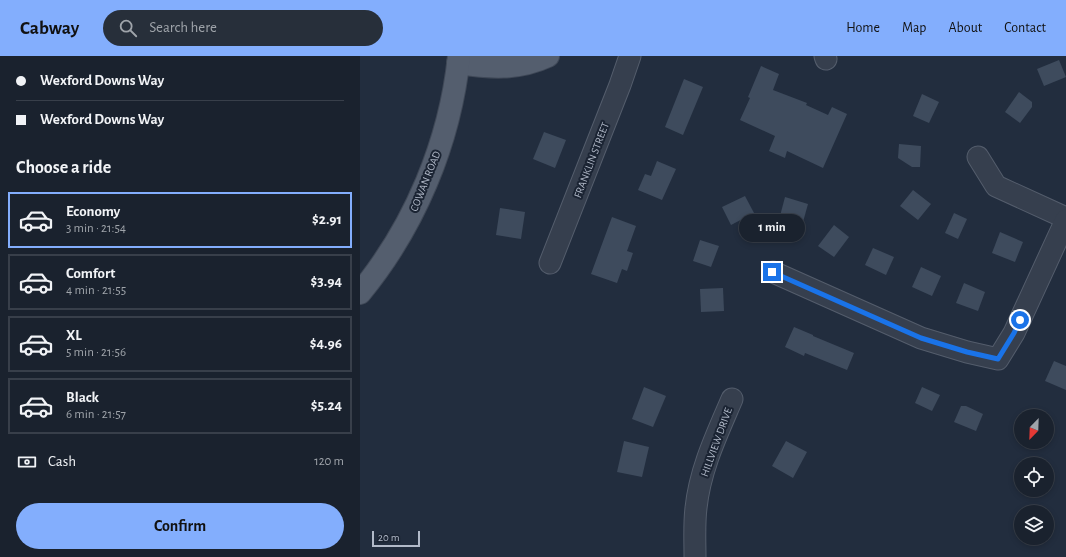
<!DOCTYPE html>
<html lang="en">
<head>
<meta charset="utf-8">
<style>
	body { margin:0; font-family:"Alegreya Sans",sans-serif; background:#272f3a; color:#f1f3f6; height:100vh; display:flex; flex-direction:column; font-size:15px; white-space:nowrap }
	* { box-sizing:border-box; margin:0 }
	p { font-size:13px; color:#9fa4aa }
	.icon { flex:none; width:22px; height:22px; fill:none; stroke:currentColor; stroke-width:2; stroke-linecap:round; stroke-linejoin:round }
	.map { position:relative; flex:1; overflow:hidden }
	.drawer { display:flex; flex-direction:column; background:#1a222e; width:360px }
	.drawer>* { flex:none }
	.hud { display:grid; align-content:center; height:88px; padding:0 16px; background:#1a222e }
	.needle { width:26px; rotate:203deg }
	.fabs { position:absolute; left:654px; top:353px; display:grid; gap:8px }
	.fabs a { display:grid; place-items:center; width:40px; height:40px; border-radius:50%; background:#1a222e; box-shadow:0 2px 6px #0003,0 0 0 1px #383f4a; font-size:20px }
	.scale { position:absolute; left:12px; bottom:10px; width:48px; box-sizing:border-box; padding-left:4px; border:2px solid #b2bac9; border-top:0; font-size:11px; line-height:14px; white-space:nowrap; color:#b2bac9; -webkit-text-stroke:3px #1b2433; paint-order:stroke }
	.end { position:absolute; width:18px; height:18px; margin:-9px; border:5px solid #1a73e8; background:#fff; box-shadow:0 0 0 2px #fff }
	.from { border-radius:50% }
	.bubble { position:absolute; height:28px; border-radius:14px; background:#1a222e; box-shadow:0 2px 6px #0003,0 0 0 1px #383f4a; font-size:13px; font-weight:700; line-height:28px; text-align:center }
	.hud b { display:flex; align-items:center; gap:14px; height:38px; font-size:15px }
	.hud b+b { border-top:1px solid #383f4a }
	.hud i { width:10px; height:10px; background:#f1f3f6 }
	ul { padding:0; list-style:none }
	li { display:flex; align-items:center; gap:12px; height:56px; margin:0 8px 6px; padding:0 8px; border:2px solid #383f4a; border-radius:0px }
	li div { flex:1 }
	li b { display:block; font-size:15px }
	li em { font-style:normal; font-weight:700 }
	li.active { border-color:#83aefd }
	li>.icon { width:36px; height:36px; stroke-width:1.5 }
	h2 { padding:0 16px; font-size:18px; line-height:48px }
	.pay { display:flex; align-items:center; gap:10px; height:44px; padding:0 16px; font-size:15px }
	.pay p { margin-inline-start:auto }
	.button { display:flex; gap:8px; margin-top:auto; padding:8px 16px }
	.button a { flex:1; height:46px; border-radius:24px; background:#83aefd; color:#111; font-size:16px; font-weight:700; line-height:46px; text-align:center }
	header { display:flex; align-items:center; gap:24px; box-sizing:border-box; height:56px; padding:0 20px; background:#83aefd; color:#111 }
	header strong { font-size:19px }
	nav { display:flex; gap:22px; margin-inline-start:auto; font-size:14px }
	.search { width:280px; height:36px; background:#272f3a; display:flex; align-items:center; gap:10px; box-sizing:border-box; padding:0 14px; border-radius:22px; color:#9fa4aa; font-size:15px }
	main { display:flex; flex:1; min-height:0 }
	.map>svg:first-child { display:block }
	.building { fill:#3e4b5d }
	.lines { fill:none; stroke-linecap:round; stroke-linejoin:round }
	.minor-casing { stroke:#545d6c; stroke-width:23 }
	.major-casing { stroke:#3f4857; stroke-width:24 }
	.minor { stroke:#363f4e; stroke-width:21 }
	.major { stroke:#545e6e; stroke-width:22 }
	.route { stroke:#1a73e8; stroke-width:5 }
	.labels { text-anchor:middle; stroke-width:4; stroke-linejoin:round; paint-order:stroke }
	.street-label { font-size:11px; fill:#b2bac9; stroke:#1b2433 }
</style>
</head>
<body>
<header>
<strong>Cabway</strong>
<div class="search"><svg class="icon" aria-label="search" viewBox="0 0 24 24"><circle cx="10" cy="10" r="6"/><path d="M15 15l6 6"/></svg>Search here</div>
<nav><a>Home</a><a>Map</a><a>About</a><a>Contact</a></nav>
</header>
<main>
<section class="drawer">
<div class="hud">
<b><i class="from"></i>Wexford Downs Way</b>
<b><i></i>Wexford Downs Way</b>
</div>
<h2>Choose a ride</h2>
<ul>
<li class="active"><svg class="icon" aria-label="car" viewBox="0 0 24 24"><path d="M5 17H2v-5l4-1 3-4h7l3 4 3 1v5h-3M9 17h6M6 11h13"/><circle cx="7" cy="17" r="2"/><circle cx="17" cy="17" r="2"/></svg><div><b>Economy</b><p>3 min · 21:54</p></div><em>$2.91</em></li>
<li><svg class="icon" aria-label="car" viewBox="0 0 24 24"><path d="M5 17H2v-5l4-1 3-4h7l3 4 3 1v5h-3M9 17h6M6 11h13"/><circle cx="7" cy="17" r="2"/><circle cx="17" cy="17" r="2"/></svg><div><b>Comfort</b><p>4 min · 21:55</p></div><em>$3.94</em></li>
<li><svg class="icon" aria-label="car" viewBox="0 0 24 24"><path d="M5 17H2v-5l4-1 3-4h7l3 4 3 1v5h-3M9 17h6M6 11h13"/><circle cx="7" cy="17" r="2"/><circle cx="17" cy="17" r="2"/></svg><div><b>XL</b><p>5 min · 21:56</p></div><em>$4.96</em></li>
<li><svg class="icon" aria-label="car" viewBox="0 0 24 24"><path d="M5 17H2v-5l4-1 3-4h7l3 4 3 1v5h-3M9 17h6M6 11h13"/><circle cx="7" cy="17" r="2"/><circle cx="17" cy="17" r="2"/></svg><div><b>Black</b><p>6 min · 21:57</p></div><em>$5.24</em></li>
</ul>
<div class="pay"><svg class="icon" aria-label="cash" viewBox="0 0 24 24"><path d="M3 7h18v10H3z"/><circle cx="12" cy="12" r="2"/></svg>Cash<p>120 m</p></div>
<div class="button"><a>Confirm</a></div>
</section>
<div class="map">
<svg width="706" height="501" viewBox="0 0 706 501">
	<rect width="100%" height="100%" fill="#222d3e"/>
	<g class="building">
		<polygon points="699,4 706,21 684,30 677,13"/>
		<polygon points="401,10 419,18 413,34 447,47 446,49 468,59 472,51 487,58 463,112 427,95 425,102 409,95 415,80 380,64 390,42 388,41"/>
		<polygon points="324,23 343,31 323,79 305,71"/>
		<polygon points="659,36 672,46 672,51 660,67 645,56"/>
		<polygon points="562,38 579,46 569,67 553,60"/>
		<polygon points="184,76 206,84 195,112 173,103"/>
		<polygon points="539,88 561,90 560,111 552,111 538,102"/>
		<polygon points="297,105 316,113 302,144 278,134 285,118 291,120"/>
		<polygon points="553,134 571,148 558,164 540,150"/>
		<polygon points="385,140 394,157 371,169 362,151"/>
		<polygon points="425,141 448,148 443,166 420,160"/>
		<polygon points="140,152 165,156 161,183 136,179"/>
		<polygon points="594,157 607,163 598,183 585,177"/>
		<polygon points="252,161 276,170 267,195 273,197 267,215 262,213 257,227 231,218"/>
		<polygon points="474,169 489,181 474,201 458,190"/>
		<polygon points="640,176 663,186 655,206 632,197"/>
		<polygon points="340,184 359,190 351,211 333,205"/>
		<polygon points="513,192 534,201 526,219 505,209"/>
		<polygon points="561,211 581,220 572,240 552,231"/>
		<polygon points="604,227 625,236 618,255 596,247"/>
		<polygon points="363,232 364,255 341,256 340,233"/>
		<polygon points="434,271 453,279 453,280 494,297 487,314 445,297 444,300 425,291"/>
		<polygon points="694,305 706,310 706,334 685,325"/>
		<polygon points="284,331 306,340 293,371 272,363"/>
		<polygon points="562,331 580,339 572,355 555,347"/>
		<polygon points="601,350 606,350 623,358 616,375 594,366"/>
		<polygon points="264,385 289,391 282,421 257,416"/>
		<polygon points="426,385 447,396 433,422 412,410"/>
	</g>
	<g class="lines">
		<defs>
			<g id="minor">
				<polyline points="465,0 466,3"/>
				<polyline points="618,101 636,130 706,162"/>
				<polyline points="190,207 260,29 270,0"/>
				<polyline points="413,216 561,282 607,296 638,303 654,277 706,164"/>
				<path d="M335,501c0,-16 -1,-33 1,-49 4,-39 21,-74 36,-109"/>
			</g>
			<g id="major">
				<path d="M98,7c32,5 60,7 90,-7"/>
				<path d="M0,237c55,-67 90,-151 99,-237"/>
			</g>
		</defs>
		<use href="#minor" class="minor-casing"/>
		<use href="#major" class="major-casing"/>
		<use href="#minor" class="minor"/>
		<use href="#major" class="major"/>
	</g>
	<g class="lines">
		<polyline class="route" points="412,216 561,282 607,296 638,303 654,277 660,264"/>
	</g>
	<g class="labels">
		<g class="street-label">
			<text transform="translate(231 104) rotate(-69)" y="4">FRANKLIN STREET</text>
			<text transform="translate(65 125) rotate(-68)" y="4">COWAN ROAD</text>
			<text transform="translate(356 386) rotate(-70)" y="4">HILLVIEW DRIVE</text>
		</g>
	</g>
</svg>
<div class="fabs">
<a><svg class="needle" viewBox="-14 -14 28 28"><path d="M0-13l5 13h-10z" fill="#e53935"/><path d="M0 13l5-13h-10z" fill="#9fa4aa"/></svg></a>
<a><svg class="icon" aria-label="locate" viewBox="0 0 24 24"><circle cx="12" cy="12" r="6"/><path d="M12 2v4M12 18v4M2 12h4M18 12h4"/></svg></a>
<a><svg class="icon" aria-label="layers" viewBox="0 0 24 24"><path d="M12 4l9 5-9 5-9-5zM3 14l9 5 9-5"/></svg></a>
</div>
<div class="scale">20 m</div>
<i class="end from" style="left:660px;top:264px"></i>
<i class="end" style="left:412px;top:216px"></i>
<div class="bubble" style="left:379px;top:158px;width:66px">1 min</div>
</div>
</main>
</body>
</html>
